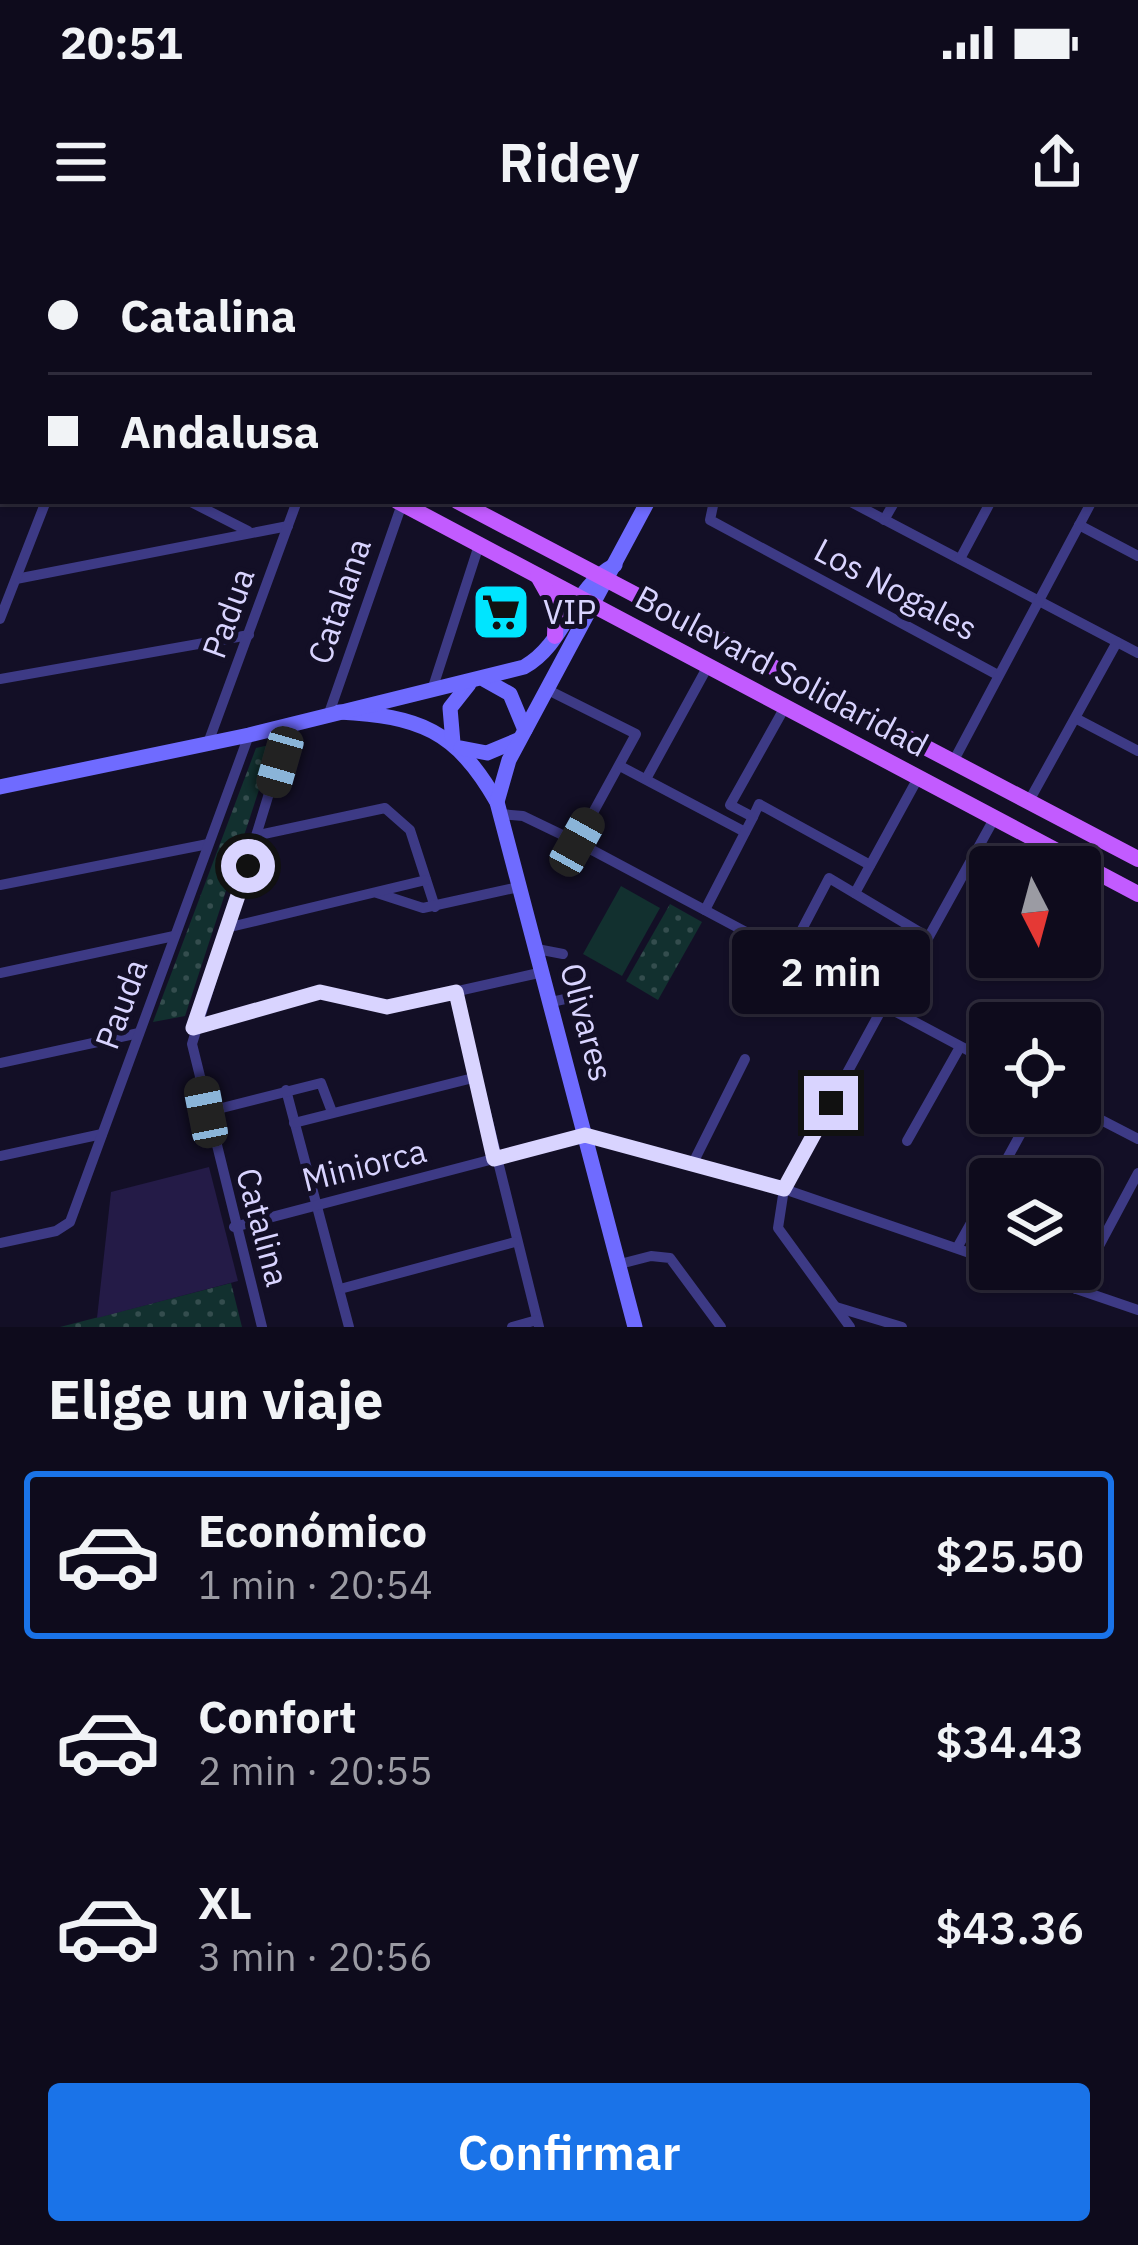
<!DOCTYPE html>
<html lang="es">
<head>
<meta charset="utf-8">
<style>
	body { margin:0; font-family:"IBM Plex Sans",sans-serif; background:#1c1929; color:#f1f3f6; height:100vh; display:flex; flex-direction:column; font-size:45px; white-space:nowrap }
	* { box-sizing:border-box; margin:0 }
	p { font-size:39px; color:#9b9ba3 }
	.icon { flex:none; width:66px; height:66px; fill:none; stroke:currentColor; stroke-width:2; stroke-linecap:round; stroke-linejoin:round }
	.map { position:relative; height:1087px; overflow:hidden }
	.details { display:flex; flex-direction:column; background:#0e0b1c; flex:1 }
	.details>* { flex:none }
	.banner { position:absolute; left:0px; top:0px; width:1140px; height:264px; box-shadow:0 3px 9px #0004,0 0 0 3px #2e2b3b; display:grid; align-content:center; height:264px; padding:0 48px; background:#0e0b1c }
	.needle { width:78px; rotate:174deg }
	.tools { position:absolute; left:969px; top:606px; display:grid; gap:24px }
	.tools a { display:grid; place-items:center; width:132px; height:132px; border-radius:12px; background:#0e0b1c; box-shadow:0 3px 9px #0004,0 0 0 3px #2e2b3b; font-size:60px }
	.end { position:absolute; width:54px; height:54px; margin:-27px; border:15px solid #d9d4ff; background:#111; box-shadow:0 0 0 6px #111 }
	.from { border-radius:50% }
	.bubble { position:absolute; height:84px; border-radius:12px; background:#0e0b1c; box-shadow:0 3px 9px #0004,0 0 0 3px #2e2b3b; font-size:39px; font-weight:600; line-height:84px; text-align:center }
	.car { position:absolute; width:36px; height:72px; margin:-36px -18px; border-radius:15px; box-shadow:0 0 9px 3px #0007; background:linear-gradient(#222 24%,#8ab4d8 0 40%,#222 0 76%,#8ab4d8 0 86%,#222 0) }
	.banner b { display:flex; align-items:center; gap:42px; height:114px; font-size:45px }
	.banner b+b { border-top:3px solid #2e2b3b }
	.banner i { width:30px; height:30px; background:#f1f3f6 }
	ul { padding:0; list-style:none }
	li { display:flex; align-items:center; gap:36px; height:168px; margin:0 24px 18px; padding:0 24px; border:6px solid transparent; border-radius:12px }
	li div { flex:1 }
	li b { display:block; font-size:45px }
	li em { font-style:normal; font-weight:600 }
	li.on { border-color:#1a73e8 }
	li>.icon { width:108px; height:108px; stroke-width:1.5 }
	h2 { padding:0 48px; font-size:54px; line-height:144px }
	.button { display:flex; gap:24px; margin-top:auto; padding:24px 48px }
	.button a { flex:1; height:138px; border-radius:12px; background:#1a73e8; color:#fff; font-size:48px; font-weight:600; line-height:138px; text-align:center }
	.status { display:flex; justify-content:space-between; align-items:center; height:84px; padding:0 60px; background:#0e0b1c; direction:ltr }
	.status svg { height:33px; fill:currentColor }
	header { display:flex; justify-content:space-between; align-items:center; height:156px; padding:0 48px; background:#0e0b1c; font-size:54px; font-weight:600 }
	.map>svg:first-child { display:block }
	.park { fill:url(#park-dots) }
	.pitch { fill:#12302f }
	.building { fill:#241b47 }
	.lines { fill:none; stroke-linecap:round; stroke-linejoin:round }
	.street { stroke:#3d3a85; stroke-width:10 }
	.secondary { stroke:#6f6bff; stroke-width:15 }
	.primary { stroke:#c25bff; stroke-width:16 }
	.route { stroke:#d9d4ff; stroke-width:15 }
	.labels { text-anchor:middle; stroke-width:10; stroke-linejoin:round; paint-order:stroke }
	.street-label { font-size:33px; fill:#d9d4ff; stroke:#130f26 }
	.poi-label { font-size:33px; fill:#d9d4ff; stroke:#130f26; text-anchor:start }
</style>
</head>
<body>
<div class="status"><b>20:51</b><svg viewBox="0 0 49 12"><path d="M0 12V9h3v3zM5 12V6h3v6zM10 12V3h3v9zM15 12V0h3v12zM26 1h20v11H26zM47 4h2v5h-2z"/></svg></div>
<header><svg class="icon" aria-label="menu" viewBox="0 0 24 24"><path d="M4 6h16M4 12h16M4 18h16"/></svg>Ridey<svg class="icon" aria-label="share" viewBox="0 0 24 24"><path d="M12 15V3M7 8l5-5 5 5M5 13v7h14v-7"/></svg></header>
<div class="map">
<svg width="1138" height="1087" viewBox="0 0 1138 1087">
	<defs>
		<pattern id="park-dots" width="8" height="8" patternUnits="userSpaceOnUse" patternTransform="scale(3)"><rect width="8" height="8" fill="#12302f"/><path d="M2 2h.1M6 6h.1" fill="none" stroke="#344d4e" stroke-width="1.8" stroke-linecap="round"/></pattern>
	</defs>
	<rect width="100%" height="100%" fill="#130f26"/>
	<g class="park">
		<polygon points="274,504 185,776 153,782 256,508"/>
		<polygon points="670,664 702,682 658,760 626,741"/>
		<polygon points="231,1043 242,1087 60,1087"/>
	</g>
	<polygon class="pitch" points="621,646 660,668 622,736 583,714"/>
	<polygon class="building" points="209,927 238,1041 97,1078 111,952"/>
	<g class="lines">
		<g class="street">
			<polyline points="908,0 914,3"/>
			<polyline points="441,3 453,0"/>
			<polyline points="940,3 941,0"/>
			<polyline points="1035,3 1036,0"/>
			<polyline points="0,88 3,88"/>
			<polyline points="1137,176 1138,174"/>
			<polyline points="0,179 3,171"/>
			<polyline points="1137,218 1138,219"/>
			<polyline points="189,261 248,291"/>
			<polyline points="714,261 710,280 996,434"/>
			<polyline points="849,261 1138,413"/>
			<polyline points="884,280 895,261"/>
			<polyline points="1079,285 1138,316"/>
			<polyline points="960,319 991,261"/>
			<polyline points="16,339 288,286"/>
			<polyline points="0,379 46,261"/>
			<polyline points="0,439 249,395"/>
			<polyline points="432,450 480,302"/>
			<polyline points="548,450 636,494 577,602"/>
			<polyline points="328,476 402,264"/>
			<polyline points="1077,479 1138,511"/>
			<polyline points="208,503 297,261"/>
			<polyline points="953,522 1092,261"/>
			<polyline points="620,526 745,592"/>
			<polyline points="646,539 708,426"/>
			<polyline points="1029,561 1117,402"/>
			<polyline points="500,574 523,576 577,602 990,822"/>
			<polyline points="753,577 759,564 870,625"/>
			<polyline points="259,595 385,568 410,590 435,667"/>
			<polyline points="0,645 208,604"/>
			<polyline points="377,653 423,668 519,647"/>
			<polyline points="855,653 918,538"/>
			<polyline points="705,670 753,577 730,565 785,467"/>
			<polyline points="226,688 426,640"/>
			<polyline points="537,709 563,714"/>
			<polyline points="788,716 829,638 928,697"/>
			<polyline points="0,733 174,696"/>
			<polyline points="456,752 539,1087"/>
			<polyline points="551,762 570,758"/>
			<polyline points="193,788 320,752 387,767 543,732"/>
			<polyline points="0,823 139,793"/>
			<polyline points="286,850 349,1087"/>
			<polyline points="1080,869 1138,899"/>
			<polyline points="206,872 321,843 332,872"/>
			<polyline points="294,883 473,838"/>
			<polyline points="907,901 960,807"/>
			<polyline points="0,916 102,894"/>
			<polyline points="694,921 745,819"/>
			<polyline points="996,939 1032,873"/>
			<polyline points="234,987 585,895 784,949 990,1020"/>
			<polyline points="0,1003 56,991 70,982 249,495"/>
			<polyline points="957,1008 990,949"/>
			<polyline points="620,1024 651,1016 670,1018 721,1087"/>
			<polyline points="1018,1029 1138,1070"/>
			<polyline points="340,1049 515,1002"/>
			<polyline points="1076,1049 1138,933"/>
			<polyline points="836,1067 902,1087"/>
			<polyline points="262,1087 192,804 290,485"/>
			<polyline points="512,1087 537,1080"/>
			<polyline points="850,1087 778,988 784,949 879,774 896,756 994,579"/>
		</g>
		<g class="secondary">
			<polyline points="784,3 785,0"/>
			<polyline points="0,31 3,31"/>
			<polyline points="485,440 510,454 525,490"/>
			<path d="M339,472c80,4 117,18 158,90l138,525"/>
			<polyline points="453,503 450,468 469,444"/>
			<polyline points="461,508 487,513 518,500"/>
			<path d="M0,547l249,-52 275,-68c42,-23 48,-80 91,-102"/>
			<polyline points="497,562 509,520 648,261"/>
		</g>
		<g class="primary">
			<polyline points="35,0 38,3"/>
			<polyline points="0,7 3,11"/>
			<polyline points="397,261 1138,654"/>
			<polyline points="457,261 1138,619"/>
			<polyline points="538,336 556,368 555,396"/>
		</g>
	</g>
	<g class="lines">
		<polyline class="route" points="248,626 193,788 320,752 387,767 456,752 494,919 585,895 784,949 831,863"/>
	</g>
	<defs>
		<symbol id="supermarket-square" viewBox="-11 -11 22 22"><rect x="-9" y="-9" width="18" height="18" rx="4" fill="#00e5ff" stroke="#130f26"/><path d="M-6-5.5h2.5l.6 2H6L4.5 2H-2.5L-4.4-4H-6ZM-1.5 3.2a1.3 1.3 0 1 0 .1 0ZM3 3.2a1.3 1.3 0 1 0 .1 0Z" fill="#111"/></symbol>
	</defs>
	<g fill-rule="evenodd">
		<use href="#supermarket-square" x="468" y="339" width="66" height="66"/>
	</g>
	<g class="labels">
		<g class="street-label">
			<text transform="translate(896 349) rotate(28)" y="12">Los Nogales</text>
			<text transform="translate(339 361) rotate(-71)" y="12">Catalana</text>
			<text transform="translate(228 373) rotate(-70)" y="12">Padua</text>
			<text transform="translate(782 431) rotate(28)" y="12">Boulevard Solidaridad</text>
			<text transform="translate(121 764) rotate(-70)" y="12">Pauda</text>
			<text transform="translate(587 782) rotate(75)" y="12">Olivares</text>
			<text transform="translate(364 925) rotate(-14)" y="12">Miniorca</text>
			<text transform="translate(263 987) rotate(75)" y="12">Catalina</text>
		</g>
		<g class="poi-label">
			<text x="543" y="384">VIP</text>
		</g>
	</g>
</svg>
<div class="tools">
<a><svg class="needle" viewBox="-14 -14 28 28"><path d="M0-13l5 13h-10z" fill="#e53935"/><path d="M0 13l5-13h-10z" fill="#9b9ba3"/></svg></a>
<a><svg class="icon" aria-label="locate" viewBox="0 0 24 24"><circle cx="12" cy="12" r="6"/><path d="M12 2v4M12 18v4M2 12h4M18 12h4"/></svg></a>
<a><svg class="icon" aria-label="layers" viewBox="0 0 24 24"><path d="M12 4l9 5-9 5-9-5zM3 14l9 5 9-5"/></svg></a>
</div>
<i class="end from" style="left:248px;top:626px"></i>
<i class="end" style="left:831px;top:863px"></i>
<div class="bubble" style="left:732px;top:690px;width:198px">2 min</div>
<i class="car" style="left:280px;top:522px;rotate:196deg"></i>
<i class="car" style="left:577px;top:602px;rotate:29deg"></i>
<i class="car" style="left:206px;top:872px;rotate:349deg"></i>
<div class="banner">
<b><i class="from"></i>Catalina</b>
<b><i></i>Andalusa</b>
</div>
</div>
<section class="details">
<h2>Elige un viaje</h2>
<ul>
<li class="on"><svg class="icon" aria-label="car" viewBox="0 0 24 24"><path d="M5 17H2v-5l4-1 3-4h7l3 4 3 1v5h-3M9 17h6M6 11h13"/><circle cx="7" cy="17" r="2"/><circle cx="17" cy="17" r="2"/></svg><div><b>Económico</b><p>1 min · 20:54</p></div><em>$25.50</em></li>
<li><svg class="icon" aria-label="car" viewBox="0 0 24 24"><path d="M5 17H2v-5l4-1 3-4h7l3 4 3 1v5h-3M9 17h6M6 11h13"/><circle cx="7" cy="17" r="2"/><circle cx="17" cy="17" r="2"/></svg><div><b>Confort</b><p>2 min · 20:55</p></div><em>$34.43</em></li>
<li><svg class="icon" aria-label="car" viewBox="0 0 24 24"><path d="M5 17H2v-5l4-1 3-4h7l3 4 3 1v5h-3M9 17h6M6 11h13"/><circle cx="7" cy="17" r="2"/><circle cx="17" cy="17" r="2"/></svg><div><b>XL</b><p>3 min · 20:56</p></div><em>$43.36</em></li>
</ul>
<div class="button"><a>Confirmar</a></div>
</section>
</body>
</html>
